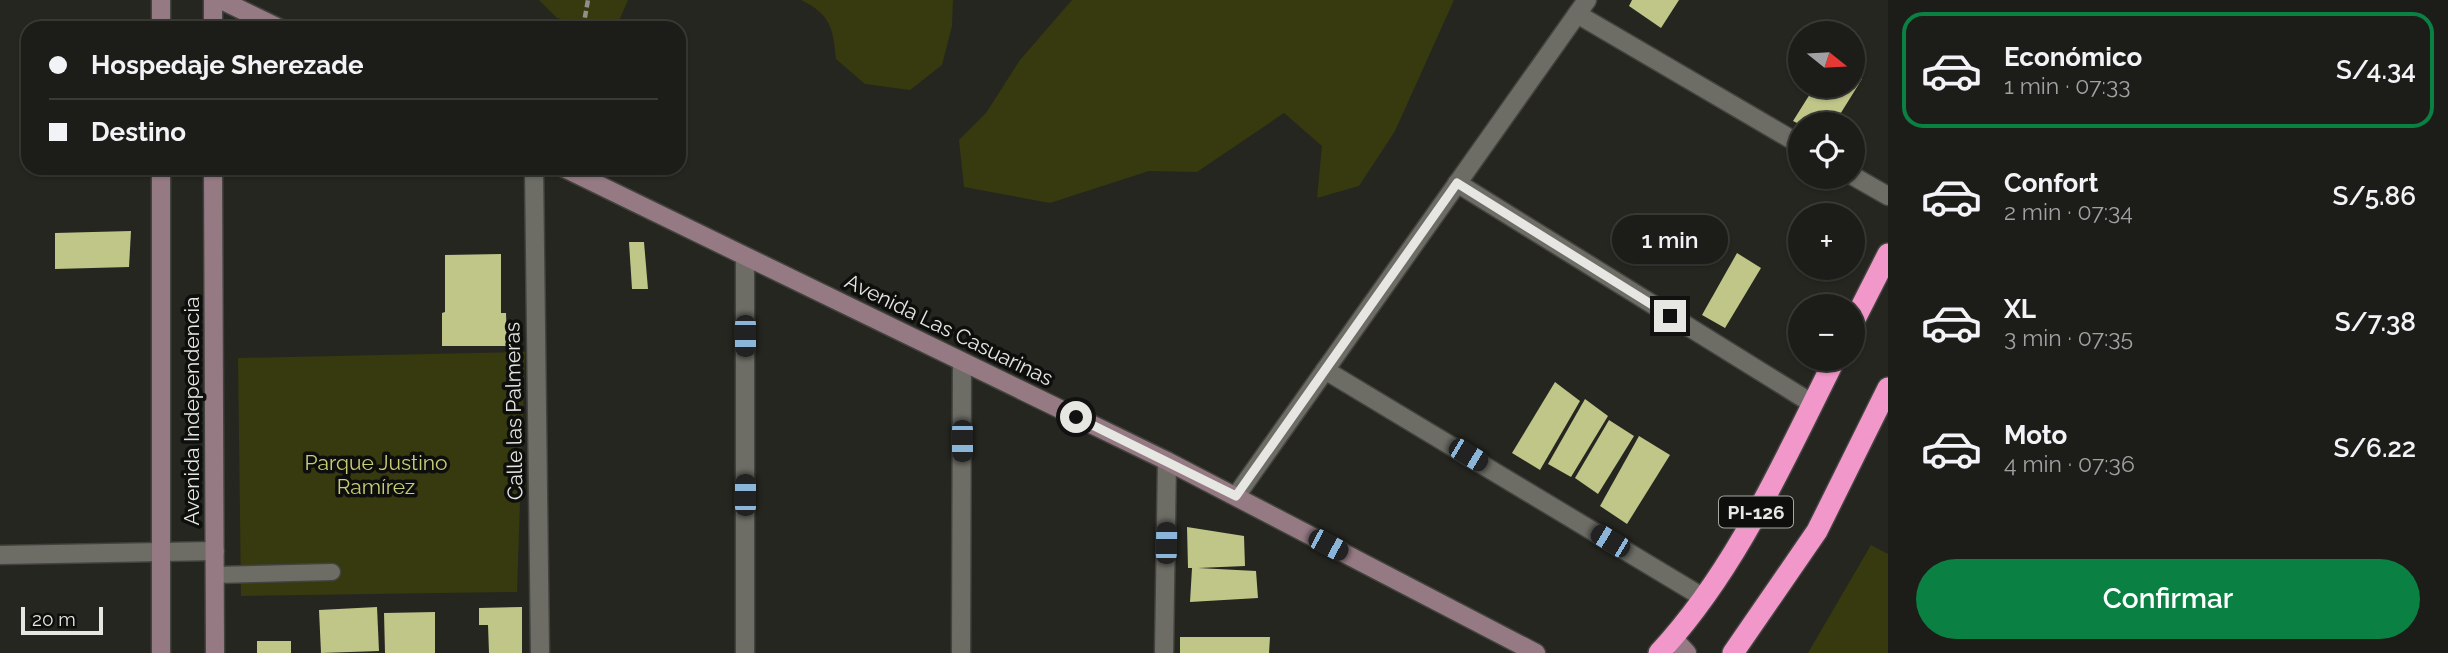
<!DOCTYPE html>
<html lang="es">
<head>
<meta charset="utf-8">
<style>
	body { margin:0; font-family:Raleway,sans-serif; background:#292925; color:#f1f3f6; height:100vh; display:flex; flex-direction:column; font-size:26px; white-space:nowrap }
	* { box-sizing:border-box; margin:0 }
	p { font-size:23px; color:#a0a1a2 }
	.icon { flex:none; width:38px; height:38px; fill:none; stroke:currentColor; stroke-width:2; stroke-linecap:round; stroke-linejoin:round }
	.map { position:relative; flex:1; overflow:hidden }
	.drawer { display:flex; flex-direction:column; background:#1c1c18; width:560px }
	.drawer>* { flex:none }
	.guide { position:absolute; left:21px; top:21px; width:665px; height:154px; border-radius:21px; box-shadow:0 2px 5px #0004,0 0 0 2px #3a3a37; display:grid; align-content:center; height:154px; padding:0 28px; background:#1c1c18 }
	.needle { width:46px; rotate:108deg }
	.controls { position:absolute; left:1788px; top:21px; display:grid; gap:14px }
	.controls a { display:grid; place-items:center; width:77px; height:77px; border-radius:50%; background:#1c1c18; box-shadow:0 2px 5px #0004,0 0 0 2px #3a3a37; font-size:35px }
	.scale { position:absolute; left:21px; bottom:18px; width:82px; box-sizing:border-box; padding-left:7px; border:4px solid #e6e7e3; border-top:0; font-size:19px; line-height:24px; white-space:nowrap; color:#e6e7e3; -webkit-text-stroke:5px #0e0f0c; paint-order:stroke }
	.end { position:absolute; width:32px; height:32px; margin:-16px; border:9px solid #e6e7e3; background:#111; box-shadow:0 0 0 4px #111 }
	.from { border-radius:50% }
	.bubble { position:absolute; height:49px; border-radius:24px; background:#1c1c18; box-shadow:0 2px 5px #0004,0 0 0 2px #3a3a37; font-size:23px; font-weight:600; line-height:49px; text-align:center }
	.car { position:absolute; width:21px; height:42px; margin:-21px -10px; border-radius:9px; box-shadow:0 0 5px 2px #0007; background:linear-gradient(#222 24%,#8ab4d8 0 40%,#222 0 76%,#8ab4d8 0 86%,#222 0) }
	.guide b { display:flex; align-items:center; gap:24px; height:66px; font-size:26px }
	.guide b+b { border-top:2px solid #3a3a37 }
	.guide i { width:18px; height:18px; background:#f1f3f6 }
	ul { padding:12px 0 0; list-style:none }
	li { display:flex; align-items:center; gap:21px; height:116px; margin:0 14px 10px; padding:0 14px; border:4px solid transparent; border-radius:21px }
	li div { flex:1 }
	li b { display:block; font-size:26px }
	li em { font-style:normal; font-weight:600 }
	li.current { border-color:#0b8043 }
	li>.icon { width:63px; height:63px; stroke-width:1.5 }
	.button { display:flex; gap:14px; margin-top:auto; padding:14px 28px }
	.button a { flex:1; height:80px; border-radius:42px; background:#0b8043; color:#fff; font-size:28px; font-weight:600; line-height:80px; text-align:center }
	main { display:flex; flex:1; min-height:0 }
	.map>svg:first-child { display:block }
	.green { fill:#37390f }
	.building { fill:#c0c588 }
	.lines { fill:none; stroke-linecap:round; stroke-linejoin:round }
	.lane-casing { stroke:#42433e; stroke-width:19 }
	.street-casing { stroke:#42433e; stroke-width:21 }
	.secondary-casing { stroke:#42433e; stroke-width:21 }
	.highway-casing { stroke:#42433e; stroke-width:24 }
	.path { stroke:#8f908b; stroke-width:4.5; stroke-dasharray:7 3.5; stroke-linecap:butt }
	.lane { stroke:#6d6d66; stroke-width:16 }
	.street { stroke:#6d6d66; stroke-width:18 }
	.secondary { stroke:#957a84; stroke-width:18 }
	.highway { stroke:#f197c9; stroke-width:21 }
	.route { stroke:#e6e7e3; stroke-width:9 }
	.labels { text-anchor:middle; stroke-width:7; stroke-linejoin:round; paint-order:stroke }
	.shield { fill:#0e0f0c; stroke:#a5a6a2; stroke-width:2 }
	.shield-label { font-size:19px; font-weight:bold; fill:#e6e7e3 }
	.street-label { font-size:21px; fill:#e6e7e3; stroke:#0e0f0c }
	.park-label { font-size:21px; fill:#c8ce77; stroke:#0e0f0c }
</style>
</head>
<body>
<main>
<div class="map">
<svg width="1888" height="653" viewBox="0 0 1888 653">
	<rect width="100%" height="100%" fill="#252620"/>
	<g class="green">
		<polygon points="539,0 628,0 616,28 601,28 557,18"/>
		<path d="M801,0h152l-1,26 -10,39 -32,25 -45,-6 -29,-25c-3,-31 -5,-44 -35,-59z"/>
		<polygon points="1072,0 1454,0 1395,131 1359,186 1317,198 1322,146 1284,113 1197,172 1149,171 1050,203 964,187 959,140 986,113 1020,60"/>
		<polygon points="525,352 517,592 241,596 238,358"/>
		<polygon points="1871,545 1888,554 1888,653 1808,653"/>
	</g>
	<g class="building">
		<polygon points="1632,0 1679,0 1661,28 1629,6"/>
		<polygon points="1853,73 1862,79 1834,124 1801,125 1793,121 1815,86 1853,86"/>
		<polygon points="131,231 129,267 55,269 55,233"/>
		<polygon points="629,242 644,242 648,289 632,289"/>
		<polygon points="1737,253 1761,268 1725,328 1702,315"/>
		<polygon points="501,254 501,313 506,313 507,346 442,346 442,313 445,312 445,255"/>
		<polygon points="1555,382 1580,401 1540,470 1512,453"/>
		<polygon points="1585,399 1608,416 1571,477 1548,464"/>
		<polygon points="1609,420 1634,436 1598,494 1575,478"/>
		<polygon points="1639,436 1670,455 1627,524 1600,506"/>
		<polygon points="1187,527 1244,536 1245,566 1198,568 1256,571 1258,598 1190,602 1192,568 1188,568"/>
		<polygon points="377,607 379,651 321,653 319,610"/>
		<polygon points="522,607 522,653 489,653 488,625 479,625 479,608"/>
		<polygon points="435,612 435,653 385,653 384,613"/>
		<polygon points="1180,637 1270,637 1269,653 1180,653"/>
		<rect x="257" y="641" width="34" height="12"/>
	</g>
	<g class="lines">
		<defs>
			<polyline id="lane" points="215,575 332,572"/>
			<g id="street">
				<polyline points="1577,14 1801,145"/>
				<polyline points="534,168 540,653"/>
				<polyline points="1853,176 1888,196"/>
				<polyline points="1457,183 1813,404"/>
				<polyline points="1325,370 1704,598"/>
				<polyline points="1236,496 1587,0"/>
				<polyline points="0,555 215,551"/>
				<polyline points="745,653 745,257"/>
				<polyline points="961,653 962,362"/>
				<polyline points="1164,653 1167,461"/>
			</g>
			<g id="secondary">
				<polyline points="213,0 213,28"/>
				<polyline points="221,0 279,28"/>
				<polyline points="161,28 161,0"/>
				<polyline points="161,168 161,653"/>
				<polyline points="213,168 215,653"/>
				<polyline points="564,168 1167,461 1536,653"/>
				<polyline points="1673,638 1687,653"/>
			</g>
			<g id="highway">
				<polyline points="1853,323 1888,254"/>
				<path d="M1659,653c78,-84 125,-193 176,-294"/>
				<polyline points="1733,653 1817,531 1888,388"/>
			</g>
		</defs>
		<use href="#lane" class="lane-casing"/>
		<use href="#street" class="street-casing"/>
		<use href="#secondary" class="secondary-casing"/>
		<use href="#highway" class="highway-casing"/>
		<polyline class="path" points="583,28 588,0"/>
		<use href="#lane" class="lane"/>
		<use href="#street" class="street"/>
		<use href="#secondary" class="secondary"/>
		<use href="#highway" class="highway"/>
	</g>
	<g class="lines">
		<polyline class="route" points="1076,417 1236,496 1457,183 1670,316"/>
	</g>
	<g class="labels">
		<rect class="shield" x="1719" y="496.5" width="74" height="31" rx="5"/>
		<g class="shield-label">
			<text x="1756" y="519">PI-126</text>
		</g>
		<g class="street-label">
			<text transform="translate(949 330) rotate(26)" y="7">Avenida Las Casuarinas</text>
			<text transform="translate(192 411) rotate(-90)" y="7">Avenida Independencia</text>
			<text transform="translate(514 411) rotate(-91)" y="7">Calle las Palmeras</text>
		</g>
		<g class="park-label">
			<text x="376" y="470">Parque Justino<tspan x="376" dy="24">Ramírez</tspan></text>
		</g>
	</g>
</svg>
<div class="controls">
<a><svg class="needle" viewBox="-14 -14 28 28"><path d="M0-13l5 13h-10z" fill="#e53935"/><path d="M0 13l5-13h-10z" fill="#a0a1a2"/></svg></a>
<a><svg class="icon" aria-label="locate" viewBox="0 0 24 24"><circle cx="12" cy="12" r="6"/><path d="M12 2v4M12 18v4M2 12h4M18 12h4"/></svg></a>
<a>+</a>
<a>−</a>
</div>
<div class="scale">20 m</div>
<i class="end from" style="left:1076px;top:417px"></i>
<i class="end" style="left:1670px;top:316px"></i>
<div class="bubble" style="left:1612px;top:215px;width:116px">1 min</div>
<i class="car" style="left:745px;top:336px;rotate:180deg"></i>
<i class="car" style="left:962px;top:441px;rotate:180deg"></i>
<i class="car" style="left:1468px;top:455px;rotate:121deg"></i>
<i class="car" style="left:745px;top:495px;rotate:0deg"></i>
<i class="car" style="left:1610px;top:541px;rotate:301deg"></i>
<i class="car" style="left:1166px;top:543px;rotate:1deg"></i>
<i class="car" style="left:1328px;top:545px;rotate:118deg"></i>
<div class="guide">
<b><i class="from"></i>Hospedaje Sherezade</b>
<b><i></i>Destino</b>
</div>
</div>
<section class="drawer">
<ul>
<li class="current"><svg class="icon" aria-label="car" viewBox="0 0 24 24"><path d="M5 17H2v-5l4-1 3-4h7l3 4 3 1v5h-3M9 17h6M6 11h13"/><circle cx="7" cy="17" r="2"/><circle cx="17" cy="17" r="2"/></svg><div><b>Económico</b><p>1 min · 07:33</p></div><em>S/4.34</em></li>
<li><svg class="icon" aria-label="car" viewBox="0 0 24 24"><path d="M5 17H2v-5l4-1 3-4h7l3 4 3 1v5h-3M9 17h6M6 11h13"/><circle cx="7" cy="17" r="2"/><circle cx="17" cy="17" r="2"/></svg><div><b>Confort</b><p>2 min · 07:34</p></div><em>S/5.86</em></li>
<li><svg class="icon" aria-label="car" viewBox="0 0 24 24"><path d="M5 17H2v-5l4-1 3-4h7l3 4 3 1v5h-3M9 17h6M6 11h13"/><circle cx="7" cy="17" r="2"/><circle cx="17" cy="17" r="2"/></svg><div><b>XL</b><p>3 min · 07:35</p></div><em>S/7.38</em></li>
<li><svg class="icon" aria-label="car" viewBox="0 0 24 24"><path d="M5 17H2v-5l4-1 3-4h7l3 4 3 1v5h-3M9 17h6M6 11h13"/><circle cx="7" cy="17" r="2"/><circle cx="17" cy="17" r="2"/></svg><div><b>Moto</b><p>4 min · 07:36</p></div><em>S/6.22</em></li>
</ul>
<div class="button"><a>Confirmar</a></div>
</section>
</main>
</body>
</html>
